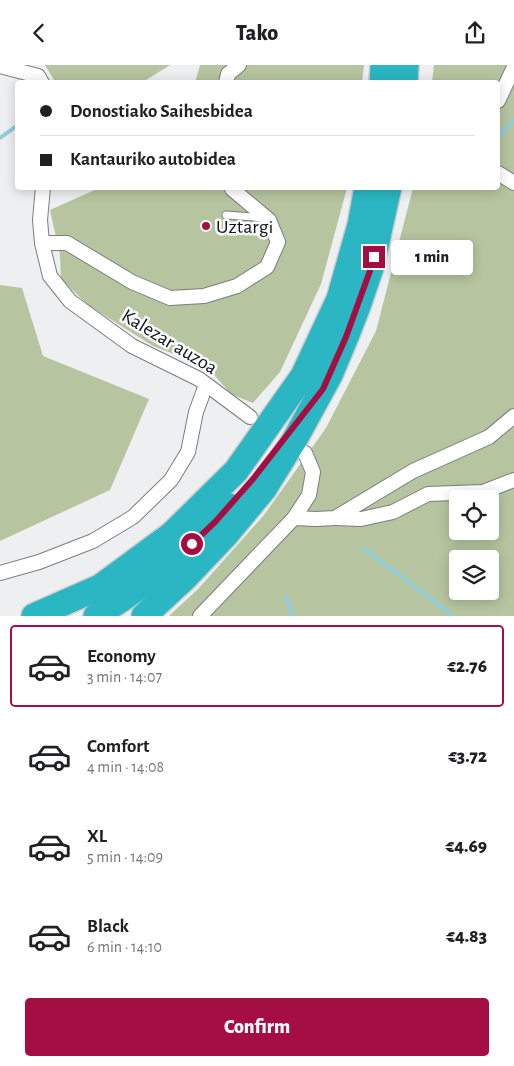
<!DOCTYPE html>
<html lang="en">
<head>
<meta charset="utf-8">
<style>
	body { margin:0; font-family:"Alegreya Sans",sans-serif; background:#f2f2f2; color:#202124; height:100vh; display:flex; flex-direction:column; font-size:19px; white-space:nowrap }
	* { box-sizing:border-box; margin:0 }
	p { font-size:16px; color:#757577 }
	.icon { flex:none; width:28px; height:28px; fill:none; stroke:currentColor; stroke-width:2; stroke-linecap:round; stroke-linejoin:round }
	.map { position:relative; height:551px; overflow:hidden }
	.drawer { display:flex; flex-direction:column; background:#fff; flex:1 }
	.drawer>* { flex:none }
	.hud { position:absolute; left:15px; top:15px; width:485px; height:110px; border-radius:5px; box-shadow:0 2px 12px #0003; display:grid; align-content:center; height:110px; padding:0 25px; background:#fff }
	.controls { position:absolute; left:449px; top:425px; display:grid; gap:10px }
	.controls a { display:grid; place-items:center; width:50px; height:50px; border-radius:5px; background:#fff; box-shadow:0 2px 12px #0003; font-size:25px }
	.end { position:absolute; width:22px; height:22px; margin:-11px; border:6px solid #a50e43; background:#fff; box-shadow:0 0 0 2px #fff }
	.from { border-radius:50% }
	.bubble { position:absolute; height:35px; border-radius:5px; background:#fff; box-shadow:0 2px 12px #0003; font-size:16px; font-weight:800; line-height:35px; text-align:center }
	.hud b { display:flex; align-items:center; gap:18px; height:48px; font-size:19px }
	.hud b+b { border-top:1px solid #e0e0e0 }
	.hud i { width:12px; height:12px; background:#202124 }
	ul { padding:9px 0 0; list-style:none }
	li { display:flex; align-items:center; gap:15px; height:82px; margin:0 10px 8px; padding:0 15px; border:2px solid transparent; border-radius:5px }
	li div { flex:1 }
	li b { display:block; font-size:19px }
	li em { font-style:normal; font-weight:800 }
	li.current { border-color:#a50e43 }
	li>.icon { width:45px; height:45px; stroke-width:1.5 }
	.button { display:flex; gap:10px; margin-top:auto; padding:10px 25px }
	.button a { flex:1; height:58px; border-radius:5px; background:#a50e43; color:#fff; font-size:20px; font-weight:800; line-height:58px; text-align:center }
	header { display:flex; justify-content:space-between; align-items:center; height:65px; padding:0 25px; background:#fff; font-size:22px; font-weight:800 }
	.map>svg:first-child { display:block }
	.green { fill:#b6c49f; fill-rule:evenodd }
	.lines { fill:none; stroke-linecap:round; stroke-linejoin:round }
	.stream { stroke:#91ccd8; stroke-width:4 }
	.lane-casing { stroke:#7c7d7f; stroke-width:9 }
	.street-casing { stroke:#7c7d7f; stroke-width:16 }
	.highway-casing { stroke:#cbcbcb; stroke-width:28 }
	.lane { stroke:#fff; stroke-width:7 }
	.street { stroke:#fff; stroke-width:14 }
	.highway { stroke:#2bb6c3; stroke-width:25 }
	.route { stroke:#a50e43; stroke-width:6 }
	.poi-dot { fill:#a50e43; stroke:#fbfcfe; stroke-width:2 }
	.labels { text-anchor:middle; stroke-width:5; stroke-linejoin:round; paint-order:stroke }
	.poi-label { font-size:20px; fill:#121313; stroke:#fbfcfe; text-anchor:start }
	.street-label { font-size:20px; fill:#121313; stroke:#fbfcfe }
</style>
</head>
<body>
<header><svg class="icon" aria-label="back" viewBox="0 0 24 24"><path d="M15 5l-7 7 7 7"/></svg>Tako<svg class="icon" aria-label="share" viewBox="0 0 24 24"><path d="M12 15V3M7 8l5-5 5 5M5 13v7h14v-7"/></svg></header>
<div class="map">
<svg width="514" height="551" viewBox="0 0 514 551">
	<rect width="100%" height="100%" fill="#eeeff0"/>
	<g class="green">
		<polygon points="45,0 170,0 143,17 56,18"/>
		<polygon points="200,0 364,0 362,17 195,18"/>
		<path d="M434,0h80v551h-345l30,-28 65,-73 62,-87 50,-97 37,-143 85,-1v-104l-66,-1zM458,434h32v32h-32zM458,494h32v32h-32z"/>
		<polygon points="99,123 347,123 321,219 280,307 253,338 231,329 207,302 153,281 88,240 61,214 60,190 50,145"/>
		<polygon points="0,220 22,223 43,291 149,334 110,425 0,476"/>
	</g>
	<g class="lines">
		<g class="stream">
			<polyline points="499,71 514,55"/>
			<polyline points="0,73 18,60"/>
			<polyline points="363,483 438,539 452,551"/>
			<polyline points="286,532 293,551"/>
		</g>
		<defs>
			<polyline id="lane" points="226,150 254,152 264,154"/>
			<g id="street">
				<polyline points="0,1 38,11 42,18"/>
				<polyline points="226,18 228,9 239,0"/>
				<polyline points="498,36 514,2"/>
				<polyline points="498,108 514,118"/>
				<polyline points="43,122 40,155 42,178 50,211 70,236 132,281 199,314 250,352"/>
				<polyline points="42,178 67,178 132,217 170,233 204,231 237,221 267,202 278,177 269,155 232,124 232,122"/>
				<polyline points="294,453 316,454 335,453 413,406 489,372 514,351"/>
				<polyline points="336,453 361,454 393,447 428,429 483,427 514,415"/>
				<polyline points="0,508 39,497 93,476 133,452 171,415 188,387 196,347 206,320"/>
				<polyline points="200,551 294,453 309,430 313,407 305,388"/>
			</g>
			<g id="highway">
				<polyline points="382,18 383,0"/>
				<polyline points="405,18 406,0"/>
				<polyline points="34,551 100,522 172,469 236,406 303,311 339,234 360,160 367,122"/>
				<path d="M96,551c51,-32 92,-64 133,-110"/>
				<polyline points="144,551 186,512 225,471 264,424 295,374 330,310 346,272 358,241 371,203 389,122"/>
			</g>
		</defs>
		<use href="#lane" class="lane-casing"/>
		<use href="#street" class="street-casing"/>
		<use href="#highway" class="highway-casing"/>
		<use href="#lane" class="lane"/>
		<use href="#street" class="street"/>
		<use href="#highway" class="highway"/>
	</g>
	<g class="lines">
		<polyline class="route" points="192,479 215,457 253,414 323,324 346,272 371,203 374,192"/>
	</g>
	<circle class="poi-dot" cx="206" cy="161" r="5"/>
	<g class="labels">
		<g class="poi-label">
			<text x="216" y="168">Uztargi</text>
		</g>
		<g class="street-label">
			<text transform="translate(170 276) rotate(31)" y="7">Kalezar auzoa</text>
		</g>
	</g>
</svg>
<div class="controls">
<a><svg class="icon" aria-label="locate" viewBox="0 0 24 24"><circle cx="12" cy="12" r="6"/><path d="M12 2v4M12 18v4M2 12h4M18 12h4"/></svg></a>
<a><svg class="icon" aria-label="layers" viewBox="0 0 24 24"><path d="M12 4l9 5-9 5-9-5zM3 14l9 5 9-5"/></svg></a>
</div>
<i class="end from" style="left:192px;top:479px"></i>
<i class="end" style="left:374px;top:192px"></i>
<div class="bubble" style="left:391px;top:175px;width:82px">1 min</div>
<div class="hud">
<b><i class="from"></i>Donostiako Saihesbidea</b>
<b><i></i>Kantauriko autobidea</b>
</div>
</div>
<section class="drawer">
<ul>
<li class="current"><svg class="icon" aria-label="car" viewBox="0 0 24 24"><path d="M5 17H2v-5l4-1 3-4h7l3 4 3 1v5h-3M9 17h6M6 11h13"/><circle cx="7" cy="17" r="2"/><circle cx="17" cy="17" r="2"/></svg><div><b>Economy</b><p>3 min · 14:07</p></div><em>€2.76</em></li>
<li><svg class="icon" aria-label="car" viewBox="0 0 24 24"><path d="M5 17H2v-5l4-1 3-4h7l3 4 3 1v5h-3M9 17h6M6 11h13"/><circle cx="7" cy="17" r="2"/><circle cx="17" cy="17" r="2"/></svg><div><b>Comfort</b><p>4 min · 14:08</p></div><em>€3.72</em></li>
<li><svg class="icon" aria-label="car" viewBox="0 0 24 24"><path d="M5 17H2v-5l4-1 3-4h7l3 4 3 1v5h-3M9 17h6M6 11h13"/><circle cx="7" cy="17" r="2"/><circle cx="17" cy="17" r="2"/></svg><div><b>XL</b><p>5 min · 14:09</p></div><em>€4.69</em></li>
<li><svg class="icon" aria-label="car" viewBox="0 0 24 24"><path d="M5 17H2v-5l4-1 3-4h7l3 4 3 1v5h-3M9 17h6M6 11h13"/><circle cx="7" cy="17" r="2"/><circle cx="17" cy="17" r="2"/></svg><div><b>Black</b><p>6 min · 14:10</p></div><em>€4.83</em></li>
</ul>
<div class="button"><a>Confirm</a></div>
</section>
</body>
</html>
